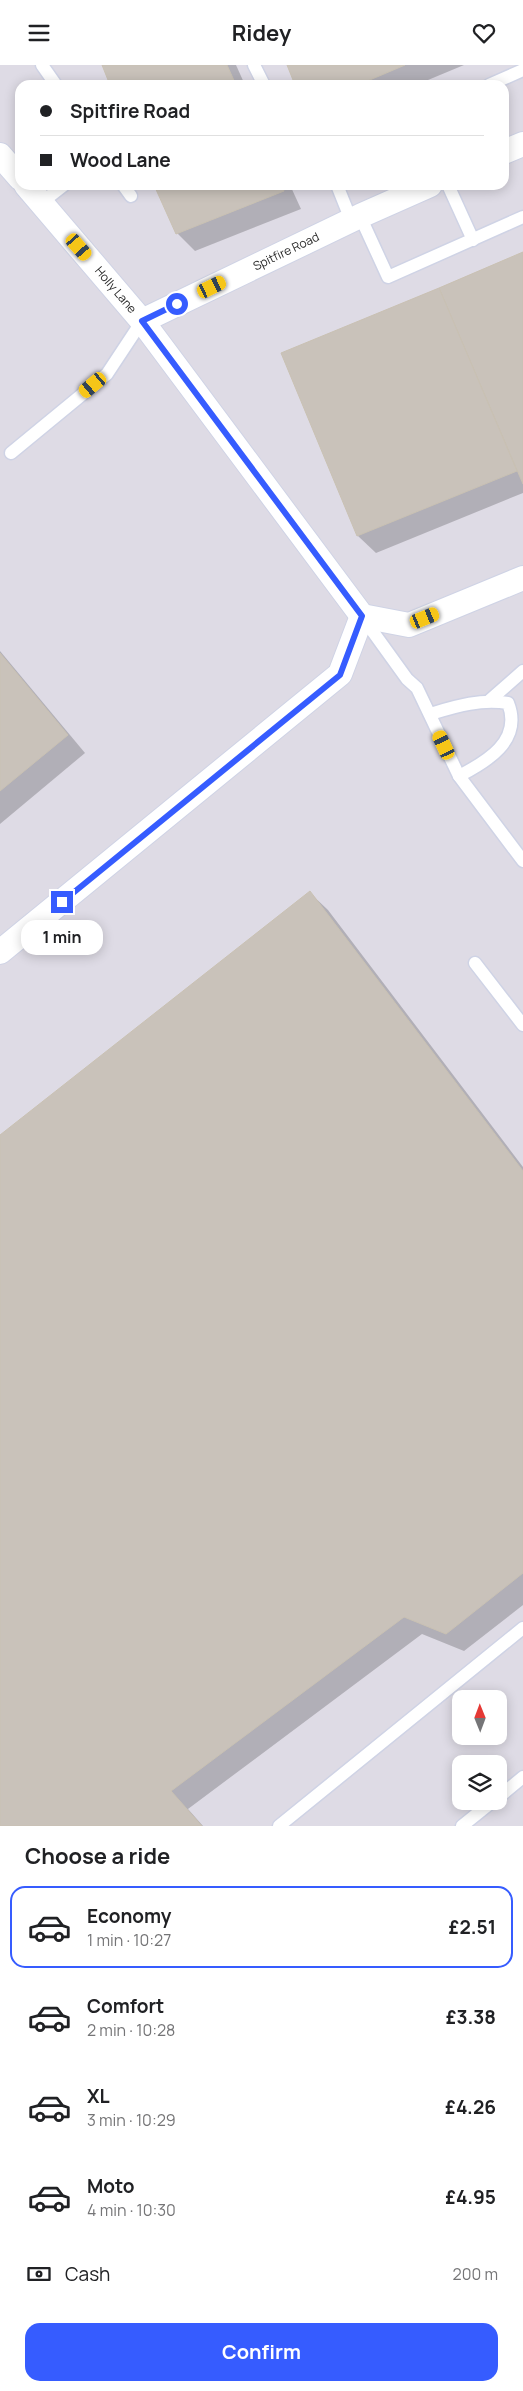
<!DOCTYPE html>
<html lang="en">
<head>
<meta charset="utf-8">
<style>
	body { margin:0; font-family:Manrope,sans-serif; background:#f2f2f2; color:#202124; height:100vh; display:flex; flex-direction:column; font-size:19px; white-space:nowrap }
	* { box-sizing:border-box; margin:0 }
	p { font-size:16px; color:#757577 }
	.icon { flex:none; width:28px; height:28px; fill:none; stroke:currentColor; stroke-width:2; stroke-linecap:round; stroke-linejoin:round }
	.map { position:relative; height:1761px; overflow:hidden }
	.details { display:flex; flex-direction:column; background:#fff; flex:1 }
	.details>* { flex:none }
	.banner { position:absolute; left:15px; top:15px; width:494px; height:110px; border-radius:15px; box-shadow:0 2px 12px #0003; display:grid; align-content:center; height:110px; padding:0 25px; background:#fff }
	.needle { width:32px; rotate:359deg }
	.fabs { position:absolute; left:452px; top:1625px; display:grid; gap:10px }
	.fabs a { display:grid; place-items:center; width:55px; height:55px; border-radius:10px; background:#fff; box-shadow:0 2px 12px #0003; font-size:25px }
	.end { position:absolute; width:22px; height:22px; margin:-11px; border:6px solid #365cff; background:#fff; box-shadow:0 0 0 2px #fff }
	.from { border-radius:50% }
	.bubble { position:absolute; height:35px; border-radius:15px; background:#fff; box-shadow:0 2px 12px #0003; font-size:16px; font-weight:700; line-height:35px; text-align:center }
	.car { position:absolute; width:15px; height:30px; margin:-15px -8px; border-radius:6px; box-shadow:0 0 4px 1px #0007; background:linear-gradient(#f5c518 24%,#345 0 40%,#f5c518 0 76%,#345 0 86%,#f5c518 0) }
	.banner b { display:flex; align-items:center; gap:18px; height:48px; font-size:19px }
	.banner b+b { border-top:1px solid #e0e0e0 }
	.banner i { width:12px; height:12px; background:#202124 }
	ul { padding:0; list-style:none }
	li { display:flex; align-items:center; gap:15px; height:82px; margin:0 10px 8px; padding:0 15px; border:2px solid transparent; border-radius:15px }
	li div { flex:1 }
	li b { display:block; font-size:19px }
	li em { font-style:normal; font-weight:700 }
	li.on { border-color:#365cff }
	li>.icon { width:45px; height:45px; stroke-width:1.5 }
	h2 { padding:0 25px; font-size:22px; line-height:60px }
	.pay { display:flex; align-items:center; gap:12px; height:55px; padding:0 25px; font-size:19px }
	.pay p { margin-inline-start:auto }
	.action { display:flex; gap:10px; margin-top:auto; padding:10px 25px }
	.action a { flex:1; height:58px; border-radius:15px; background:#365cff; color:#fff; font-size:20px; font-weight:700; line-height:58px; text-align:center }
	header { display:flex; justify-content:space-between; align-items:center; height:65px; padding:0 25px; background:#fff; font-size:22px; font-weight:700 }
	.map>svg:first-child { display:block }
	.industrial { fill:#dedbe5; fill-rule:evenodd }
	.shadow { fill:#0003 }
	.building { fill:#c9c2ba; stroke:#c9c1b3 }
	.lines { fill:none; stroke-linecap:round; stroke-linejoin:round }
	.service-casing { stroke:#cfd3e5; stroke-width:15 }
	.minor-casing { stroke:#cfd3e5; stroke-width:26 }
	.service { stroke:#fff; stroke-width:12 }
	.minor { stroke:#fff; stroke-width:24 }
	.route { stroke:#365cff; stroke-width:6 }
	.labels { text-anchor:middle; stroke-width:4.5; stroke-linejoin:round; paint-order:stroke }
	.street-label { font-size:12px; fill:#2a2a2a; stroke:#fff }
</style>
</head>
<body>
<header><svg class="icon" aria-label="menu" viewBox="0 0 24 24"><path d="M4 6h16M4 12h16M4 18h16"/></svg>Ridey<svg class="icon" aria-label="heart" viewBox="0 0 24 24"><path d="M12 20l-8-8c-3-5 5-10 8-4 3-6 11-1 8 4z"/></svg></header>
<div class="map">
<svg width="523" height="1761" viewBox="0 0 523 1761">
	<rect width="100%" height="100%" fill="#eee5da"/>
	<path class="industrial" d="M0,0h523v1761h-523zM20,20h484v100h-484zM461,1634h38v37h-38zM461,1699h38v37h-38z"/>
	<g class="shadow">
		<polygon points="103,0 236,0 245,20 112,20"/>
		<polygon points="288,0 464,0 416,20 297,20"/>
		<polygon points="156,120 290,120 301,144 195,186 177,168"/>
		<polygon points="523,188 523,428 376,488 358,471 283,289"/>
		<polygon points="0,586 85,688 0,759"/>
		<polygon points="310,828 328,845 523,1102 523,1540 464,1586 422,1569 188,1744 203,1761 0,1761 0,1072"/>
	</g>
	<g class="building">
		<polygon points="102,0 227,0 236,20 110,20"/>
		<polygon points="287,0 405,0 358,20 295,20"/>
		<polygon points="154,120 281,120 284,126 176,169"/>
		<polygon points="523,187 523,419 439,223"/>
		<polygon points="439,223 517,406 357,471 281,288"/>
		<polygon points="0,588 68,670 0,726"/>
		<polygon points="310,826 523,1106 523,1508 446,1569 404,1552 171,1726 202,1761 0,1761 0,1070"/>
	</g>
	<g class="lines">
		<defs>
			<g id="service">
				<polyline points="42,0 56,20"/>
				<polyline points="254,0 264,20"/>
				<polyline points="489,20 523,5"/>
				<polyline points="123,120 131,131"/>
				<polyline points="337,120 351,155"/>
				<polyline points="448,120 473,175"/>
				<polyline points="41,138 64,120"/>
				<polyline points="360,151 388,212 523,152"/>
				<polyline points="11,388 107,309 142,256"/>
				<polyline points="363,553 407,614 417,623 459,711 523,796"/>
				<polyline points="490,635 523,606"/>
				<path d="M430,649c27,-8 49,-15 78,-11 15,38 -22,59 -49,73"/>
				<polyline points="475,898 523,960"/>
				<polyline points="499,1732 523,1712"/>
				<polyline points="279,1761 523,1563"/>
				<polyline points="462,1761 493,1736"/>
			</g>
			<g id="minor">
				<polyline points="504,87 523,79"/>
				<polyline points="0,90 20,113"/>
				<path id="s1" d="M26,120l116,136 220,295"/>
				<path id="s2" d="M142,256l218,-105 70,-31"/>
				<polyline points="362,551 409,560 523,513"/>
				<polyline points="0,887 340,609 362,551"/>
			</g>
		</defs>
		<use href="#service" class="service-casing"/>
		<use href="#minor" class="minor-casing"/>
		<use href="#service" class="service"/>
		<use href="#minor" class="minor"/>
	</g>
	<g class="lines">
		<polyline class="route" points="62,837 340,610 362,551 142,256 177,239"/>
	</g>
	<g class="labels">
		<g class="street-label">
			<text dy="4" stroke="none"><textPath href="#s2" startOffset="160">Spitfire Road</textPath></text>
			<text dy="4" stroke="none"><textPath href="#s1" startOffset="138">Holly Lane</textPath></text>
		</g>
	</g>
</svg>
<div class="fabs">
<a><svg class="needle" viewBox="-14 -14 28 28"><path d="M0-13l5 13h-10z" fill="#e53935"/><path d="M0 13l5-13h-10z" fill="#757577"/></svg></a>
<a><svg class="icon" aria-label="layers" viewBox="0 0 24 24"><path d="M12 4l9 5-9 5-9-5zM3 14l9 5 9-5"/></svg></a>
</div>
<i class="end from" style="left:177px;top:239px"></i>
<i class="end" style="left:62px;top:837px"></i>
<div class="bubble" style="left:21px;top:855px;width:82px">1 min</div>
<i class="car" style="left:79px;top:182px;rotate:139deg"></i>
<i class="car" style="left:212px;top:222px;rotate:64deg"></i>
<i class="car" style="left:93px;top:320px;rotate:230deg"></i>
<i class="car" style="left:425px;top:553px;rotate:68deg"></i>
<i class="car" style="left:444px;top:680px;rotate:335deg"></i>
<div class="banner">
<b><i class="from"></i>Spitfire Road</b>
<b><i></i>Wood Lane</b>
</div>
</div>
<section class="details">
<h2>Choose a ride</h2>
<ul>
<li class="on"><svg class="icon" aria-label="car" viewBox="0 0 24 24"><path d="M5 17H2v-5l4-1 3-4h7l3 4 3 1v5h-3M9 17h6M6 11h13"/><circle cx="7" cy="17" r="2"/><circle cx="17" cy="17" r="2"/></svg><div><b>Economy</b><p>1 min · 10:27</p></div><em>£2.51</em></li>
<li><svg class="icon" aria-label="car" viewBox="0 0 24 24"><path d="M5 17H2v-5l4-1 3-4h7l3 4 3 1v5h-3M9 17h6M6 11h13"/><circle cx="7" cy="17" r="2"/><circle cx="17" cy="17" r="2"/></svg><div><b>Comfort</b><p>2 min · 10:28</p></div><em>£3.38</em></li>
<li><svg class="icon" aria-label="car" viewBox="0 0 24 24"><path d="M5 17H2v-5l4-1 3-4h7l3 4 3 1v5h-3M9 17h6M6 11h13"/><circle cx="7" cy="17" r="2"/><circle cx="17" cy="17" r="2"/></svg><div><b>XL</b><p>3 min · 10:29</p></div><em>£4.26</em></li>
<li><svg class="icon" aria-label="car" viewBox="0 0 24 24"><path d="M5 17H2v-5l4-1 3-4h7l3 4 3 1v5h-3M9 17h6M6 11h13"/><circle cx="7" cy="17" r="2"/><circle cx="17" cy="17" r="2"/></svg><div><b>Moto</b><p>4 min · 10:30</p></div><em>£4.95</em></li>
</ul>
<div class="pay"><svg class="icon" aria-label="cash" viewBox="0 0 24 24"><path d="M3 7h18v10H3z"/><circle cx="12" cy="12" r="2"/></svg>Cash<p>200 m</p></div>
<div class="action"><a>Confirm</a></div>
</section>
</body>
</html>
